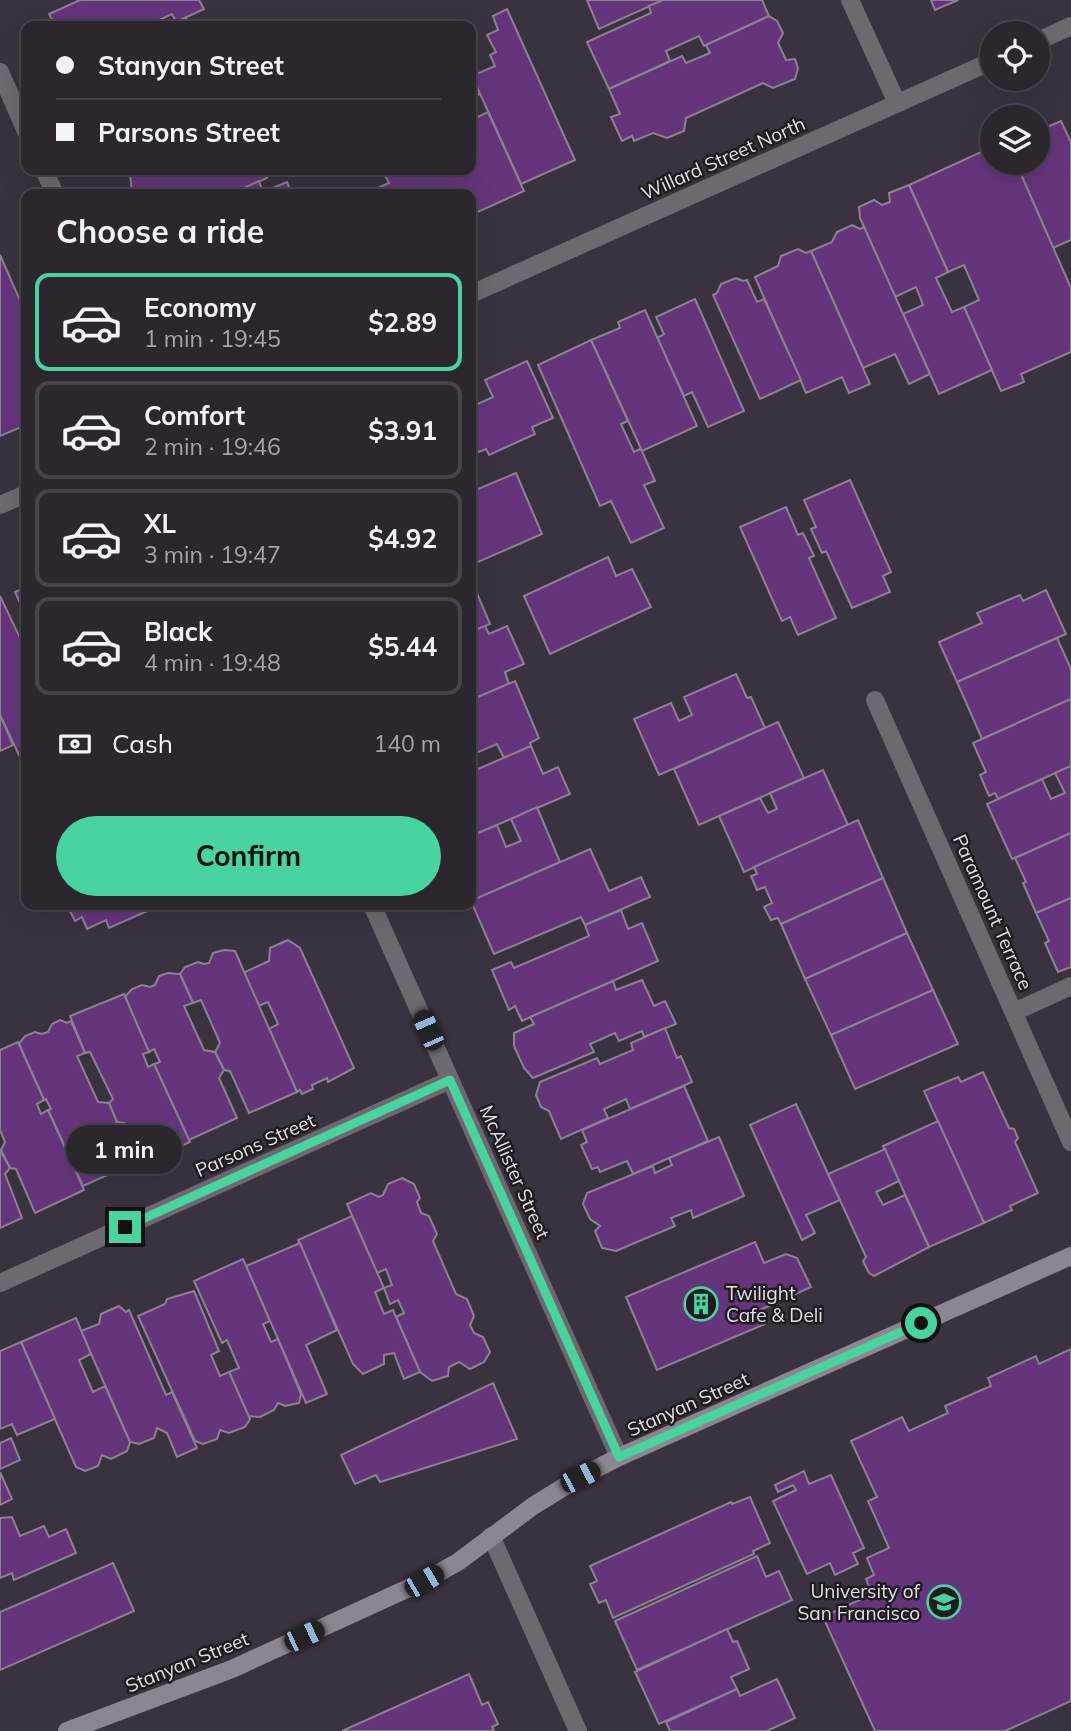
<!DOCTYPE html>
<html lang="en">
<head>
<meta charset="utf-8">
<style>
	body { margin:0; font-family:Mulish,sans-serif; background:#342e37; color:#f1f3f6; height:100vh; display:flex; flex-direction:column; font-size:26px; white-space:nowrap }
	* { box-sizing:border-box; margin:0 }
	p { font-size:23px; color:#a6a5aa }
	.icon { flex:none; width:38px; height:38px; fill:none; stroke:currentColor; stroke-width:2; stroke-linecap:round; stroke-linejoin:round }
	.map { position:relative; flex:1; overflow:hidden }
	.sheet { position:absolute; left:21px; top:189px; width:455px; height:721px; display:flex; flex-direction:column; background:#2c262f; border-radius:14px; box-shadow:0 7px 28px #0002,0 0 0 2px #48434b }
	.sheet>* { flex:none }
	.banner { position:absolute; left:21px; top:21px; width:455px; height:154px; border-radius:14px; box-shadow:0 7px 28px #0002,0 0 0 2px #48434b; display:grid; align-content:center; height:154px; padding:0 35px; background:#2c262f }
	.fabs { position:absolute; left:980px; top:21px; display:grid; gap:14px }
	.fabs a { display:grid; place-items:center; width:70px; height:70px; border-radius:50%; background:#2c262f; box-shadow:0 7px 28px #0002,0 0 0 2px #48434b; font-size:35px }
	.end { position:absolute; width:32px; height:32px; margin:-16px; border:9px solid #47d49e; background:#111; box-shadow:0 0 0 4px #111 }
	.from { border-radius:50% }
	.bubble { position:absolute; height:49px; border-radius:24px; background:#2c262f; box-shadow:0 7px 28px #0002,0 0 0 2px #48434b; font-size:23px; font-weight:700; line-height:49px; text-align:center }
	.car { position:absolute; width:21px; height:42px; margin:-21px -10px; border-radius:9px; box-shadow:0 0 5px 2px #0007; background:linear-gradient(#222 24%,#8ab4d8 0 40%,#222 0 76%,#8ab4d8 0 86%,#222 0) }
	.banner b { display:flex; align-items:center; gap:24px; height:66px; font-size:26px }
	.banner b+b { border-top:2px solid #48434b }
	.banner i { width:18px; height:18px; background:#f1f3f6 }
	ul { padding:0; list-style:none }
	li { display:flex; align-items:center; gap:21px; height:98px; margin:0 14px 10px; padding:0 21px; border:4px solid #48434b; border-radius:14px }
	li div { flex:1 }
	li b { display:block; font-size:26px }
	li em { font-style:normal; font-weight:700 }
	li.active { border-color:#47d49e }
	li>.icon { width:63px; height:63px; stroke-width:1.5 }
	h2 { padding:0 35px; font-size:32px; line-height:84px }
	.pay { display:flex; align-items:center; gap:18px; height:77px; padding:0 35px; font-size:26px }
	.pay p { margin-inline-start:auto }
	.action { display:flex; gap:14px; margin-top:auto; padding:14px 35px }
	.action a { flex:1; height:80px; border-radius:42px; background:#47d49e; color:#111; font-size:28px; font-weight:700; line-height:80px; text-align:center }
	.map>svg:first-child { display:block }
	.building { fill:#65357c; stroke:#8c8291; stroke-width:2 }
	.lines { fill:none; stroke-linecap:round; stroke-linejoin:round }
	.service { stroke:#6e6970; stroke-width:18 }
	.minor { stroke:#6e6970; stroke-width:18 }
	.secondary { stroke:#8d8690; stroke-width:18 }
	.route { stroke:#47d49e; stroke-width:9 }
	.labels { text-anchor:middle; stroke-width:5; stroke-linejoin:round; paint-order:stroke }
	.street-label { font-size:19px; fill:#e4dfe7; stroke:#1f1b21 }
	.poi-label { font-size:19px; fill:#e4dfe7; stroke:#1f1b21; text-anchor:start }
</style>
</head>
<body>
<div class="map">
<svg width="1071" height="1731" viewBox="0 0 1071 1731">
	<rect width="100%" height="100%" fill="#3a323f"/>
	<g class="building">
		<polygon points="80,0 199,0 204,9 176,22 172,14 146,26 55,26 49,14"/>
		<polygon points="587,0 663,0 599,29"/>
		<polygon points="663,0 762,0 769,16 704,46 699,36 666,51 670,61 609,89 587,42 651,13 649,6"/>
		<polygon points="931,0 958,0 935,10"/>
		<polygon points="507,9 575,160 521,184 472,76 495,66 490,55 496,52 487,35 498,30 493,16"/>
		<polygon points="769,16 777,21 783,33 778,43 786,60 795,59 798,68 795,79 773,88 763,83 686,118 684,131 667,138 653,133 634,141 632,136 622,141 611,117 620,114 609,89 682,56 686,63 710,53 706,45"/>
		<polygon points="186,18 190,26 166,26"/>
		<polygon points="471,74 480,94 471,98"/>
		<polygon points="488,112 524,191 471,215 471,194 373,194 371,191 389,183 382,170 471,170 471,120"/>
		<polygon points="1061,121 1071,142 1071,240 1053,248 1016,163 1038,163 1038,131"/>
		<polygon points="992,147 992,163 1016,163 1071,288 1071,352 1021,374 1024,382 1001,391 964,307 979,300 964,265 948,272 909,185"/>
		<polygon points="140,170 264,170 267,178 231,194 227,189 214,194 132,194 130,174"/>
		<polygon points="259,181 263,192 287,182 292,194 231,194"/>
		<polygon points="909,185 948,272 936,278 952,312 964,307 992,370 939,394 903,314 923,305 916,287 895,297 860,218 859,207 874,200 882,205 890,202 889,193"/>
		<polygon points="852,225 860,229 864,227 930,374 909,384 895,354 863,368 811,251 832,242 837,232"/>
		<polygon points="798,249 806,253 811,251 870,384 849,393 842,377 806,393 755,277 778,266 781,256"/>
		<polygon points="0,255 26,314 26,425 0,436"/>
		<polygon points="736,278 743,281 747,280 757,302 764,299 801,380 760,399 713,295 717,293 721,284"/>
		<polygon points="695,299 744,411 708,427 692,392 684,396 657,338 664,334 656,317"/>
		<polygon points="645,310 697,426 642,451 591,340 620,328 618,322"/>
		<polygon points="591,340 628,421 621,424 634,452 640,449 642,451 655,481 644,485 664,528 631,543 611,501 600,506 538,365"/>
		<polygon points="527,361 553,418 532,427 535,434 489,455 486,449 471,455 471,407 493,397 485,380"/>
		<polygon points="516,473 542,534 471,565 471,492"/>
		<polygon points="850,480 891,572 883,576 890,592 852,608 826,551 822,553 811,529 816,527 804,500"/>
		<polygon points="786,507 798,535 803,533 814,556 809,558 836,618 798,635 790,617 782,621 740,527"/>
		<polygon points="608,557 616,576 632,569 651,607 550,654 524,596"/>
		<polygon points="471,579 490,624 471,632"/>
		<polygon points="26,587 26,616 15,592"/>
		<polygon points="1046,590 1066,634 957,682 939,642 982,623 977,613 1020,595 1023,601"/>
		<polygon points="0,596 20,638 26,635 26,751 19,755 0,715"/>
		<polygon points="485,626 489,634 507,626 524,664 505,672 509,684 471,700 471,632"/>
		<polygon points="1057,638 1071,669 1071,699 982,739 957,682"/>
		<polygon points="736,674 747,698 751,697 765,728 659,775 634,719 671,703 679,721 692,715 684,697"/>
		<polygon points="515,681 539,738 530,743 531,746 504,758 497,744 471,755 471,700"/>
		<polygon points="1071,699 1071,766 998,799 995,793 989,796 980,775 986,772 973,743"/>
		<polygon points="0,715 13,745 0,751"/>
		<polygon points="778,722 804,778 699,825 674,769"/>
		<polygon points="531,746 543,774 558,767 570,794 471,836 471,772"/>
		<polygon points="1071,766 1071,833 1012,859 987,804 1042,779 1051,799 1065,793 1055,773"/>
		<polygon points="823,770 848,825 744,872 719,816 760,798 768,813 777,809 770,793"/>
		<polygon points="537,807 560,862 471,901 471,836 497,825 506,847 521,841 511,819"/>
		<polygon points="858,820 883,878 781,924 778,918 771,920 764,907 772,903 765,887 757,890 751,876 757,874 754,867"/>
		<polygon points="1071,833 1071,898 1036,913 1023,883 1026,882 1015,858"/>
		<polygon points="590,849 609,891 641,877 650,897 585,925 581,917 494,954 471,901"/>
		<polygon points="883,878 907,933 805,979 781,924"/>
		<polygon points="1071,898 1071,967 1058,972 1045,943 1049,941 1036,913"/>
		<polygon points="67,905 161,905 109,928 106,920 87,929 82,917 75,921"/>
		<polygon points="621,910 628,929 642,923 658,961 522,1021 515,1006 509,1010 492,970 511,962 514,968 589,936 585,925"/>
		<polygon points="907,933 933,990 831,1035 805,979"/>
		<polygon points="288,940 300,948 354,1068 328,1082 327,1078 312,1085 313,1089 302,1094 300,1090 297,1092 269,1029 278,1024 268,1002 258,1006 243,973 269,961 270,948"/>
		<polygon points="224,950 235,951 297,1092 249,1113 230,1071 224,1070 215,1052 220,1043 201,1000 193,1003 180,974 185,967 198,962 204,964 209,963 213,953"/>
		<polygon points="168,973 180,974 193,1003 184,1006 204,1050 215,1052 224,1070 219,1078 237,1118 189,1140 154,1064 160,1062 154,1049 149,1052 125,997 132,989 142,985 150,987 155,985 159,976"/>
		<polygon points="642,980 654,1006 665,1001 676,1024 644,1037 642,1031 619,1041 615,1033 590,1044 594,1052 533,1078 524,1068 514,1046 514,1033 534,1024 530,1017 613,981 616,990"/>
		<polygon points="933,990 958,1044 855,1089 831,1035"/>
		<polygon points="124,994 149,1052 143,1054 148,1067 154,1064 190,1142 141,1165 124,1123 117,1122 109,1103 113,1099 90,1052 85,1053 70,1016"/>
		<polygon points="60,1020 67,1023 71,1021 85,1053 77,1056 98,1102 109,1103 117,1122 112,1128 130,1165 83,1186 48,1110 51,1109 46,1099 44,1100 19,1044 25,1036 35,1032 42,1034 48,1032 52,1024"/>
		<polygon points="665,1028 677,1058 681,1056 692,1082 630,1109 626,1099 604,1109 608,1118 561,1139 549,1111 541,1107 536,1095 540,1082 597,1058 600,1064 633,1050 631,1043"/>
		<polygon points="18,1042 44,1100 37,1104 41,1114 48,1110 84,1190 35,1213 16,1169 10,1168 1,1150 5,1142 0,1130 0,1050"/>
		<polygon points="983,1072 1009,1128 1014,1129 1018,1138 1015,1142 1038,1193 1010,1206 1012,1210 984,1223 924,1091 958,1077 961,1082"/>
		<polygon points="684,1086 708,1141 633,1174 627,1161 600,1172 598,1167 592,1169 581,1145 587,1142 582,1130"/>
		<polygon points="796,1104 840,1200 806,1215 815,1233 802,1240 750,1125"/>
		<polygon points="938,1121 984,1223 929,1247 883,1146"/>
		<polygon points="719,1137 744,1196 693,1218 691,1210 671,1218 675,1226 616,1251 602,1248 595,1231 600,1226 590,1219 583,1204 587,1193 653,1166 655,1173 672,1165 669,1158"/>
		<polygon points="885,1149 899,1181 876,1192 883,1205 905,1195 929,1247 874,1276 869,1273 863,1261 866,1257 828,1174"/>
		<polygon points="0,1150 10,1168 5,1174 22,1218 0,1228"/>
		<polygon points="402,1178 414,1184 420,1198 417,1202 421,1213 429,1216 437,1234 433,1241 456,1294 467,1299 474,1316 470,1325 474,1333 483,1337 490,1352 484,1362 470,1369 459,1362 449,1367 448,1376 432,1381 420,1372 396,1317 404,1313 398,1300 390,1304 384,1288 392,1285 386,1269 377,1273 347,1204 371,1193 379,1197 383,1195 388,1184"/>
		<polygon points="352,1216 384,1288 375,1292 384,1314 393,1310 420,1372 404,1379 394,1353 384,1355 384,1364 363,1374 353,1364 298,1240"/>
		<polygon points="755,1242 764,1263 786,1254 797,1258 811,1287 760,1310 765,1324 657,1370 626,1297"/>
		<polygon points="300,1243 337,1330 306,1345 327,1394 306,1403 246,1266"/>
		<polygon points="243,1259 270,1321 263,1324 271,1342 278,1339 301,1394 299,1403 285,1406 278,1403 274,1410 260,1417 248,1416 229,1372 239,1368 227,1340 222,1343 194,1281"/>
		<polygon points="194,1291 219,1351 211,1355 220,1376 229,1372 250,1419 245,1427 229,1433 220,1430 217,1439 203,1444 195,1441 138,1316 165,1304 167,1299"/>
		<polygon points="119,1306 126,1312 129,1310 166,1395 172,1392 197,1448 177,1457 167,1433 157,1428 154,1438 139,1444 130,1442 81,1331 99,1324 101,1314"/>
		<polygon points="76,1318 91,1354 79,1360 93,1392 105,1386 130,1442 127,1451 111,1459 102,1455 98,1466 85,1471 76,1467 21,1342"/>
		<polygon points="21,1342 55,1419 17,1435 12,1424 0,1429 0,1351"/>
		<polygon points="1071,1349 1071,1701 1005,1731 875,1731 823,1617 872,1594 866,1579 874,1575 867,1558 889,1548 868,1501 877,1497 851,1441 902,1417 909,1431 948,1413 945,1406 991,1386 988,1378 1036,1356 1039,1364"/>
		<polygon points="493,1383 517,1439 380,1482 376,1475 355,1484 341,1455"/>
		<polygon points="11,1438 20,1460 0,1469 0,1443"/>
		<polygon points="804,1471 809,1484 831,1475 864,1548 853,1553 858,1564 835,1575 830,1563 807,1574 773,1501 796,1490 793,1485 778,1492 775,1485"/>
		<polygon points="0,1472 12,1499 0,1505"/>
		<polygon points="750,1497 770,1543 753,1551 754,1554 613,1618 606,1600 599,1603 590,1584 597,1581 590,1566 731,1502 732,1504"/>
		<polygon points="12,1517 20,1536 44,1526 49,1537 66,1529 76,1553 14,1580 12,1573 0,1578 0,1518"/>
		<polygon points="757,1556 766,1577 779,1571 792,1600 637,1670 615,1621"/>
		<polygon points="113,1563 134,1611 0,1670 0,1612"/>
		<polygon points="727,1629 733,1642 737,1641 749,1669 731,1677 737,1689 659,1724 635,1672"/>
		<polygon points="469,1674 482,1705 488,1702 498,1724 492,1727 494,1731 342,1731"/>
		<polygon points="777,1679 795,1718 767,1731 670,1731 666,1722 737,1689 740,1696"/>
	</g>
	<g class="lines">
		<polyline class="service" points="1014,1012 1071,986"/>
		<g class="minor">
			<polyline points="850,0 897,103"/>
			<polyline points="1038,41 1071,26"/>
			<polyline points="0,72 26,131"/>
			<polyline points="44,170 55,194"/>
			<polyline points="471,294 992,61"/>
			<polyline points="0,505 26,494"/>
			<polyline points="875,700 1071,1142"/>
			<polyline points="372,905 619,1457"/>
			<polyline points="0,1283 450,1080"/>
			<polyline points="491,1536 578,1731"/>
		</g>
		<polyline class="secondary" points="67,1731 232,1669 424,1581 458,1562 533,1506 580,1477 619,1457 1071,1256"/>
	</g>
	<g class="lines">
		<polyline class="route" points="125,1227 450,1080 619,1457 921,1323"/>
	</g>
	<defs>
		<symbol id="building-ring" viewBox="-11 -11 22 22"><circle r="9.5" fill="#1f1b21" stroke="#47d49e" stroke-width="1.5"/><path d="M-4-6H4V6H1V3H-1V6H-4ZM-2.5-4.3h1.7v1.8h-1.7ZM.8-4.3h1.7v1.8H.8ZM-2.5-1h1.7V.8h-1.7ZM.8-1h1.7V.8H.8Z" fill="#47d49e"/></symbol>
		<symbol id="university-ring" viewBox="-11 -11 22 22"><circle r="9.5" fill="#1f1b21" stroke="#47d49e" stroke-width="1.5"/><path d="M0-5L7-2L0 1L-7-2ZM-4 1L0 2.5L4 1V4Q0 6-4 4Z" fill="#47d49e"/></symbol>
	</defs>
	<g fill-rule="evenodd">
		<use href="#building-ring" x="682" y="1285" width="38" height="38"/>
		<use href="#university-ring" x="925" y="1583" width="38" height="38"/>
	</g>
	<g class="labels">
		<g class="street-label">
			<text transform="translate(723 158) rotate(-24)" y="7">Willard Street North</text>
			<text transform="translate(993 912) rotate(66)" y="7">Paramount Terrace</text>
			<text transform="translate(255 1145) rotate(-24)" y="7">Parsons Street</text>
			<text transform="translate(515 1172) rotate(66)" y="7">McAllister Street</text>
			<text transform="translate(688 1404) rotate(-24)" y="7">Stanyan Street</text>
			<text transform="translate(187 1662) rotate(-22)" y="7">Stanyan Street</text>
		</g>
		<g class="poi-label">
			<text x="726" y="1300">Twilight<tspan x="726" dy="22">Cafe &amp; Deli</tspan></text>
			<text x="920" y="1598" text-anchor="end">University of<tspan x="920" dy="22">San Francisco</tspan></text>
		</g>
	</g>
</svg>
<div class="fabs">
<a><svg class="icon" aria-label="locate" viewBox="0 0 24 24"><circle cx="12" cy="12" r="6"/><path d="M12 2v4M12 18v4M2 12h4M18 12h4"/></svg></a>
<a><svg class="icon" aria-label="layers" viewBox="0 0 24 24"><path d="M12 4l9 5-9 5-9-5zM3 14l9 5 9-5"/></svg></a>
</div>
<i class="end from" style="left:921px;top:1323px"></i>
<i class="end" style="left:125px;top:1227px"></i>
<div class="bubble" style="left:66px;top:1125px;width:116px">1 min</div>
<i class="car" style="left:428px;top:1030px;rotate:336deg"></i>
<i class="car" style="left:580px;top:1477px;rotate:63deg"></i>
<i class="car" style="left:424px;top:1581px;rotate:60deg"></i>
<i class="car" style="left:304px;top:1636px;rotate:65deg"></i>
<div class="banner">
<b><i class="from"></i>Stanyan Street</b>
<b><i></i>Parsons Street</b>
</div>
<section class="sheet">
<h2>Choose a ride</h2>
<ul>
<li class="active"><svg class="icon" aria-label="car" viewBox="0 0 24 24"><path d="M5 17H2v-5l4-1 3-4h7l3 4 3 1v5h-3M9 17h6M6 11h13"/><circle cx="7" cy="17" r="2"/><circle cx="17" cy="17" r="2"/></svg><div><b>Economy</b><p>1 min · 19:45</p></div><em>$2.89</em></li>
<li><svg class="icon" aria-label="car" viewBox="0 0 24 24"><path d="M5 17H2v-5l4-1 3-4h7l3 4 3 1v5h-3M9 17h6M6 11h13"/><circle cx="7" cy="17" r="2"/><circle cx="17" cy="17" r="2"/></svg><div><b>Comfort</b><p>2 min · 19:46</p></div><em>$3.91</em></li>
<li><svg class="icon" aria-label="car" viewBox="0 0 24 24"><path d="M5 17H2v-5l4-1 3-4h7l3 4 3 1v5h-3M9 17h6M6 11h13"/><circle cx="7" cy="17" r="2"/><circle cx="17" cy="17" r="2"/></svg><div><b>XL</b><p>3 min · 19:47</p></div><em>$4.92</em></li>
<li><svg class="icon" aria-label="car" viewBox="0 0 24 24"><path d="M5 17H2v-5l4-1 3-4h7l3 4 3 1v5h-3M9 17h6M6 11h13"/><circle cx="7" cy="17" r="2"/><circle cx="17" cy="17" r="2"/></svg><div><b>Black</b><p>4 min · 19:48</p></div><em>$5.44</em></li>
</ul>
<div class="pay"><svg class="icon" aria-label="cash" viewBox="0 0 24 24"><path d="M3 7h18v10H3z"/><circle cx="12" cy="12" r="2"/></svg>Cash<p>140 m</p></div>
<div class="action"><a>Confirm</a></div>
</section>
</div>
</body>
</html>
